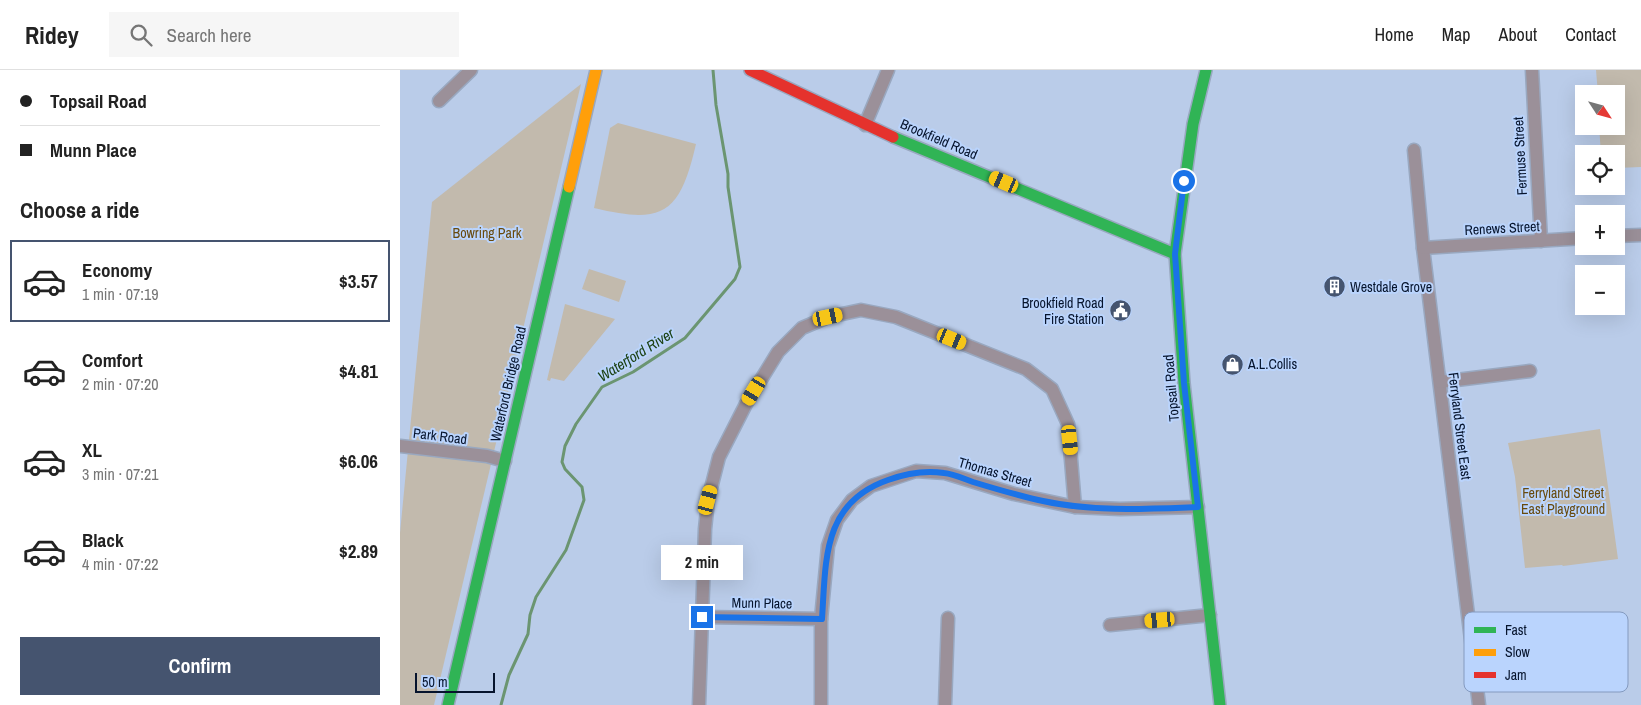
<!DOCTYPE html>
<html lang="en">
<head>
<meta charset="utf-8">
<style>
	body { margin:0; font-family:"Archivo Narrow",sans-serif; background:#f6f6f6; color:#222; height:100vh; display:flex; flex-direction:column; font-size:19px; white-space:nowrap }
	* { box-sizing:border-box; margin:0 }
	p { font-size:16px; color:#767676 }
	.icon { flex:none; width:28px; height:28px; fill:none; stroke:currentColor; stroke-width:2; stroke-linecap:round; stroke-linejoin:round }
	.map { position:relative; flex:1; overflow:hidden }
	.details { display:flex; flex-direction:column; background:#fff; width:400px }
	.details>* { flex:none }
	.guide { display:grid; align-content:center; height:110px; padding:0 20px; background:#fff }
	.needle { width:32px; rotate:126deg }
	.buttons { position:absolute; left:1175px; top:15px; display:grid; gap:10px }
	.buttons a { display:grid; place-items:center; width:50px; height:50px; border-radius:0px; background:#fff; box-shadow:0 5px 20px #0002; font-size:25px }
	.scale { position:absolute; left:15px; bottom:12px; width:80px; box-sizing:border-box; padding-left:5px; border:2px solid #06142d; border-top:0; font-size:14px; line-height:18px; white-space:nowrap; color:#06142d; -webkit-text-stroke:4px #bad4fd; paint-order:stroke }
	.end { position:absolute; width:22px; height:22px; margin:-11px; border:6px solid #1a73e8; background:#fff; box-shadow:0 0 0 2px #fff }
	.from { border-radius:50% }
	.bubble { position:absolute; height:35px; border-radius:0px; background:#fff; box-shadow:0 5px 20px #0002; font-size:16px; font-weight:800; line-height:35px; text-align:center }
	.car { position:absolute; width:15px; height:30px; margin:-15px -8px; border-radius:6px; box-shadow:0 0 4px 1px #0007; background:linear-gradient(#f5c518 24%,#345 0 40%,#f5c518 0 76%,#345 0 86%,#f5c518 0) }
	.guide b { display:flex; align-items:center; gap:18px; height:48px; font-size:19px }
	.guide b+b { border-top:1px solid #e0e0e0 }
	.guide i { width:12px; height:12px; background:#222 }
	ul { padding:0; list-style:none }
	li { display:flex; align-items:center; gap:15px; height:82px; margin:0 10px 8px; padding:0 10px; border:2px solid transparent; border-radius:0px }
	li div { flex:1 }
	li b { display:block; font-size:19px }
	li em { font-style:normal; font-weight:800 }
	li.on { border-color:#45546f }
	li>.icon { width:45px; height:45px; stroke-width:1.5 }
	h2 { padding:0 20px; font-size:22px; line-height:60px }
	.primary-button { display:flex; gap:10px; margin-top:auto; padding:10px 20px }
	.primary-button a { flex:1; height:58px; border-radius:0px; background:#45546f; color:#fff; font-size:20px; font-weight:800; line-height:58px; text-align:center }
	header { display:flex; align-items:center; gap:30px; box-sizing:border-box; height:70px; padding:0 25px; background:#fff; border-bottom:1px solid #e0e0e0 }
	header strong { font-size:24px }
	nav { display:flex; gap:28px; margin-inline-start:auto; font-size:18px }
	.search { width:350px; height:45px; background:#f6f6f6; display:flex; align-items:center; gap:12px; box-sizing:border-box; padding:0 18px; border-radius:0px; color:#767676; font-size:19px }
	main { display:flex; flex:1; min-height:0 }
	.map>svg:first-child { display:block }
	.green { fill:#c2baad }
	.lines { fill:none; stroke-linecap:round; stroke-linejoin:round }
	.stream { stroke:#6b9571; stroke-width:3 }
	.street-casing { stroke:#99a8c0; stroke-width:15 }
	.fast-casing { stroke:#99a8c0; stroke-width:14 }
	.slow-casing { stroke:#99a8c0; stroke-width:14 }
	.jam-casing { stroke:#99a8c0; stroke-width:14 }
	.street { stroke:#9b9099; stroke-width:12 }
	.fast { stroke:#30b455; stroke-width:11 }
	.slow { stroke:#ff9f0a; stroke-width:11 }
	.jam { stroke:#e5322d; stroke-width:11 }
	.route { stroke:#1a73e8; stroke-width:6 }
	.labels { text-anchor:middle; stroke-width:4; stroke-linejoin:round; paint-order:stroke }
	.street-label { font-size:14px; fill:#06142d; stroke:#bad4fd }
	.park-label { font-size:14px; fill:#684a0d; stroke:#bad4fd }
	.poi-label { font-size:14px; fill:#06142d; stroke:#bad4fd; text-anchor:start }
	.water-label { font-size:15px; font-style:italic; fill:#1c4113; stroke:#bad4fd }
	.key { fill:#bad4fd; stroke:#849abf; stroke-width:1 }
	.key-label { font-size:14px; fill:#06142d }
</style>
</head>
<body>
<header>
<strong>Ridey</strong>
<div class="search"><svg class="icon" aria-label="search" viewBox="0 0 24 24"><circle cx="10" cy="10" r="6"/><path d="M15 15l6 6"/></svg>Search here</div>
<nav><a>Home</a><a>Map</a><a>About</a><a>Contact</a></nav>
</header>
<main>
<section class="details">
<div class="guide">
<b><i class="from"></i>Topsail Road</b>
<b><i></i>Munn Place</b>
</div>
<h2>Choose a ride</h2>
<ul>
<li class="on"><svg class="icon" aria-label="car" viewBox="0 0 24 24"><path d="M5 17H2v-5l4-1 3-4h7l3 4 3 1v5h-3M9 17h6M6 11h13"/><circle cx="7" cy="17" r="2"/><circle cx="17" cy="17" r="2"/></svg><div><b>Economy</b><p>1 min · 07:19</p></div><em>$3.57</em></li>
<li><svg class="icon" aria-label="car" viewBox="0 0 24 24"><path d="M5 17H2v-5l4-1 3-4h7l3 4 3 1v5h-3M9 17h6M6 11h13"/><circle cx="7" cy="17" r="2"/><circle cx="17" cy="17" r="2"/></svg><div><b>Comfort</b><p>2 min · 07:20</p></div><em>$4.81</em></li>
<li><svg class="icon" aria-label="car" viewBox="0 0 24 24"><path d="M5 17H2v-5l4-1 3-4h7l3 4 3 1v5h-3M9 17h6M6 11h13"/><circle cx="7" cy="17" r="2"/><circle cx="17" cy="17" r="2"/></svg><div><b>XL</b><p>3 min · 07:21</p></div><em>$6.06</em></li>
<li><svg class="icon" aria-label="car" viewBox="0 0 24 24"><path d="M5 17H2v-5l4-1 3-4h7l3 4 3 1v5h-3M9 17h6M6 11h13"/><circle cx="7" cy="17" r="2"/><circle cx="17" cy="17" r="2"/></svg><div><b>Black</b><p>4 min · 07:22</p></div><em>$2.89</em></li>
</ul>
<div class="primary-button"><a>Confirm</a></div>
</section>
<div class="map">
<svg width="1241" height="635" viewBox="0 0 1241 635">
	<rect width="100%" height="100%" fill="#bacce9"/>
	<g class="green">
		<polygon points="1196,0 1241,0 1241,97 1216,98 1216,84 1201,84 1199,56 1216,56 1216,24 1198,24"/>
		<polygon points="181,14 34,635 0,635 0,463 32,132"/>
		<path d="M218,53l78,21c-16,69 -32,81 -102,64l16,-80z"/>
		<polygon points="189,199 226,211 219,232 182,219"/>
		<polygon points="165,234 215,249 164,311 151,308 150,311 147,310"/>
		<polygon points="1200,359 1218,489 1163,496 1162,495 1125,498 1115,407 1108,373"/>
	</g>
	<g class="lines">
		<polyline class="stream" points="101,635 109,605 128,564 130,545 136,527 166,480 184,430 182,417 165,399 162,392 165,376 176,354 202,317 233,302 285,268 335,209 340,197 328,117 328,104 316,35 313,0"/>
		<defs>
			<g id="street">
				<polyline points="1132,0 1141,171"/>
				<polyline points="39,31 71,0"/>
				<polyline points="465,55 488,0"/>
				<polyline points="1014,80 1023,178 1079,635"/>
				<polyline points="1216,166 1241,165"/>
				<polyline points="1023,178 1184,168"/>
				<polyline points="1040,312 1130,301"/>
				<polyline points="0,376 87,386 105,391"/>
				<polyline points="302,547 421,549"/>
				<polyline points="710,555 810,545"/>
				<polyline points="1074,583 1091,582 1184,565"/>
				<polyline points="299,635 305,459 308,430 319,387 346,334 378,282 402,258 428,247 461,240 496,247 626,299 652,319 668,354 675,437"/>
				<polyline points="421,635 421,549 428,476 437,450 452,430 471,416 516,401 545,403 614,424 675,437 720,439 798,437"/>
				<polyline points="545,635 548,548"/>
			</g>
			<g id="fast">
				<polyline points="806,0 793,54 775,184 784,313 820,635"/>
				<polyline points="493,67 775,184"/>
				<polyline points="48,635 169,117"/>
			</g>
			<polyline id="slow" points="169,117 196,0"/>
			<polyline id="jam" points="350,0 493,67"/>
		</defs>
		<use href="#street" class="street-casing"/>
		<use href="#fast" class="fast-casing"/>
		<use href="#slow" class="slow-casing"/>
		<use href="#jam" class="jam-casing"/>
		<use href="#street" class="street"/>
		<use href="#fast" class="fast"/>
		<use href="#slow" class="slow"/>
		<use href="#jam" class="jam"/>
	</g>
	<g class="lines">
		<path class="route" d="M302,547l120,2c4,-59 0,-116 66,-139 19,-7 36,-10 56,-7 10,1 20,6 29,9 23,7 46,14 70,19 51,11 103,8 155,6l-14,-124 -9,-129 9,-73"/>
	</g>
	<defs>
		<symbol id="building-disc" viewBox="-11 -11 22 22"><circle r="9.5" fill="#45546f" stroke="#bad4fd"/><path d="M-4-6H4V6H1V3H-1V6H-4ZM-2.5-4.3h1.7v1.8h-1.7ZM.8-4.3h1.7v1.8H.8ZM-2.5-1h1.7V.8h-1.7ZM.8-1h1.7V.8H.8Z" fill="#fff"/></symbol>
		<symbol id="civic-disc" viewBox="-11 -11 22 22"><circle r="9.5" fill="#45546f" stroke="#bad4fd"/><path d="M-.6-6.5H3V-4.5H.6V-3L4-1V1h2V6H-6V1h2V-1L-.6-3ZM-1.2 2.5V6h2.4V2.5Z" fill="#fff"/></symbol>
		<symbol id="shop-disc" viewBox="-11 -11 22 22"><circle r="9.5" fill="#45546f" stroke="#bad4fd"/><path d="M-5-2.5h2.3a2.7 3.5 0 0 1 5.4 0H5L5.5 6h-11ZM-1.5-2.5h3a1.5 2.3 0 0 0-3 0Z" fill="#fff"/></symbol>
	</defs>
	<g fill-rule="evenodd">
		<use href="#building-disc" x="922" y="204" width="25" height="25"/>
		<use href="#civic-disc" x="708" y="228" width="25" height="25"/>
		<use href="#shop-disc" x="820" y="282" width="25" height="25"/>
	</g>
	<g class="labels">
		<g class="street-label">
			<text transform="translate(539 69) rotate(23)" y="5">Brookfield Road</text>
			<text transform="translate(1120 86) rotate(-93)" y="5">Fermuse Street</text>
			<text transform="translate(1102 158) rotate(-3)" y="5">Renews Street</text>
			<text transform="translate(108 314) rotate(-77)" y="5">Waterford Bridge Road</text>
			<text transform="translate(771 318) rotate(-95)" y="5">Topsail Road</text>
			<text transform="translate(1060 356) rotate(83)" y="5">Ferryland Street East</text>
			<text transform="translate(40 366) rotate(7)" y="5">Park Road</text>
			<text transform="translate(595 402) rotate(16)" y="5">Thomas Street</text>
			<text transform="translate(362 533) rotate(1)" y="5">Munn Place</text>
		</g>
		<g class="park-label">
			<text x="87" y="168">Bowring Park</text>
			<text x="1163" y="428">Ferryland Street<tspan x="1163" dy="16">East Playground</tspan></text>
		</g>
		<g class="poi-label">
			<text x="950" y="222">Westdale Grove</text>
			<text x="704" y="238" text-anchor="end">Brookfield Road<tspan x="704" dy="16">Fire Station</tspan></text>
			<text x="848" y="299">A.L.Collis</text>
		</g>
		<g class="water-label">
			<text transform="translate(236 285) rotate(-32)" y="5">Waterford River</text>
		</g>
	</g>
	<rect x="1064" y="542" width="164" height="80" rx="8" class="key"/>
	<rect x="1074" y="557" width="22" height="6" fill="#30b455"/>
	<rect x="1074" y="579" width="22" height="7" fill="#ff9f0a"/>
	<rect x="1074" y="602" width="22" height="6" fill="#e5322d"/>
	<g class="key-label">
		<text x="1105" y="565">Fast</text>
		<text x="1105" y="587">Slow</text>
		<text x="1105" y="610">Jam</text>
	</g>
</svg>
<div class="buttons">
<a><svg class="needle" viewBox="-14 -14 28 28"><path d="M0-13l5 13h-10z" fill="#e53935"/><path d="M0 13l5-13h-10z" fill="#767676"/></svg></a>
<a><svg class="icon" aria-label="locate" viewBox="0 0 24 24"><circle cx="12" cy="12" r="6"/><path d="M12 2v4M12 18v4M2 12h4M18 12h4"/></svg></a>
<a>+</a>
<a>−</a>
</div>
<div class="scale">50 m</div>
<i class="end from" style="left:784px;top:111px"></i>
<i class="end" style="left:302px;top:547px"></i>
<div class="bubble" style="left:261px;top:475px;width:82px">2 min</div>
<i class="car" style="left:604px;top:112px;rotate:293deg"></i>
<i class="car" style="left:428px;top:247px;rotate:78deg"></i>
<i class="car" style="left:552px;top:269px;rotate:112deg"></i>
<i class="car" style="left:354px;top:321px;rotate:211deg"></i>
<i class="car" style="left:670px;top:370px;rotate:174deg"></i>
<i class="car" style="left:308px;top:430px;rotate:15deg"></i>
<i class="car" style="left:760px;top:550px;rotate:265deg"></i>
</div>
</main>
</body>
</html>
